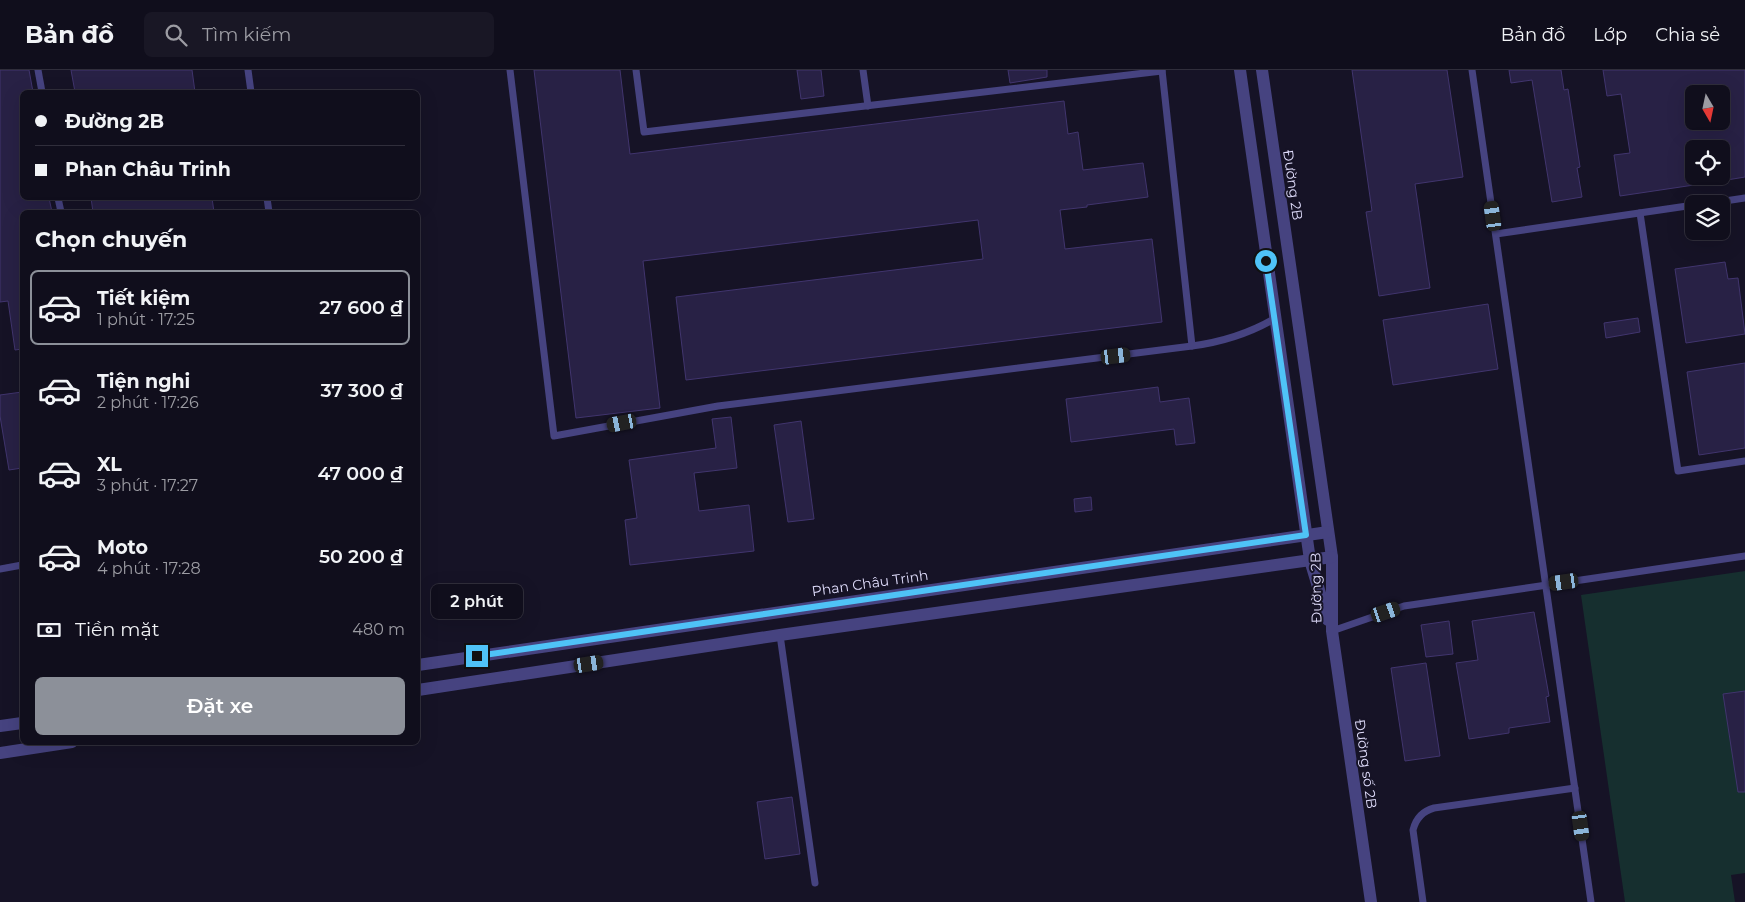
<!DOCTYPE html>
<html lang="vi">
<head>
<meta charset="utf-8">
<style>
	body { margin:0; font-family:Montserrat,sans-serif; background:#191725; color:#f1f3f6; height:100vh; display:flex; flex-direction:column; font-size:19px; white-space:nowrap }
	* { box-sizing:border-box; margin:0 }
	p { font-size:16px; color:#9c9ca3 }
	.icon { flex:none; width:28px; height:28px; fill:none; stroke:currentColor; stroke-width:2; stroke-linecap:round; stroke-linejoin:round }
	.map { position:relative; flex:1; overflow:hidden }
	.drawer { position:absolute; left:20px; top:140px; width:400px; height:535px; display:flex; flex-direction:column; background:#100e1c; border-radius:8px; box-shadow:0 5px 20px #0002,0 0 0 1px #302e3b }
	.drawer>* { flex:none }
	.guide { position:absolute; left:20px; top:20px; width:400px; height:110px; border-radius:8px; box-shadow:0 5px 20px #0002,0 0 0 1px #302e3b; display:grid; align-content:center; height:110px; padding:0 15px; background:#100e1c }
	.needle { width:32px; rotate:171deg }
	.controls { position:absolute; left:1685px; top:15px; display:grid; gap:10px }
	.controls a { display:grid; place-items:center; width:45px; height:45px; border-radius:8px; background:#100e1c; box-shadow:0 5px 20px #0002,0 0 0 1px #302e3b; font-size:25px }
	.end { position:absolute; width:22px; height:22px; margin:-11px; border:6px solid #4fc3f7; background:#111; box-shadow:0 0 0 2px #111 }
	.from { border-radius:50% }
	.bubble { position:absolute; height:35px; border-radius:8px; background:#100e1c; box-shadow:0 5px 20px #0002,0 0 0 1px #302e3b; font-size:16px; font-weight:600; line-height:35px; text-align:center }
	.car { position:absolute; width:15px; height:30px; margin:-15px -8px; border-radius:6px; box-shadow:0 0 4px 1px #0007; background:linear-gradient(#222 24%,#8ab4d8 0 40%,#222 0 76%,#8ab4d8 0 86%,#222 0) }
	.guide b { display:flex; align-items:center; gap:18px; height:48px; font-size:19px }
	.guide b+b { border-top:1px solid #302e3b }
	.guide i { width:12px; height:12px; background:#f1f3f6 }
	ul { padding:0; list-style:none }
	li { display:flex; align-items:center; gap:15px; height:75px; margin:0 10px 8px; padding:0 5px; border:2px solid transparent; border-radius:8px }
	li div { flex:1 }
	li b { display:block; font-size:19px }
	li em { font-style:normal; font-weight:600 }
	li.active { border-color:#8c9099 }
	li>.icon { width:45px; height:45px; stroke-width:1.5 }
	h2 { padding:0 15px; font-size:22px; line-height:60px }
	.pay { display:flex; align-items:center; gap:12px; height:55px; padding:0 15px; font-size:19px }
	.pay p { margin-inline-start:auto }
	.primary-button { display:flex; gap:10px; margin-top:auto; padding:10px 15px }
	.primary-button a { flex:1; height:58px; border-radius:8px; background:#8c9099; color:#fff; font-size:20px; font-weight:600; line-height:58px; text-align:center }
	header { display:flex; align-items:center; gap:30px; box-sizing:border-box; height:70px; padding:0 25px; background:#100e1c; border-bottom:1px solid #302e3b }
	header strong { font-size:24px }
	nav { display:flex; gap:28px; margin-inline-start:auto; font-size:18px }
	.search { width:350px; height:45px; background:#191725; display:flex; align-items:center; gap:12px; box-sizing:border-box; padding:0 18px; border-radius:8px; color:#9c9ca3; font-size:19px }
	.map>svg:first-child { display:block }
	.green { fill:#162f2f }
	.building { fill:#282145; stroke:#41356e; fill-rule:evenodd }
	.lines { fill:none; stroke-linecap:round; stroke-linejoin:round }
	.lane { stroke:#464380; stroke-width:7 }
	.street { stroke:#464380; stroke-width:12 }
	.route { stroke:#4fc3f7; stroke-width:6 }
	.labels { text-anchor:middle; stroke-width:4; stroke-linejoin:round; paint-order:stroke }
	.street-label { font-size:14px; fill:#dfdcfb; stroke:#161326 }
</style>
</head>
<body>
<header>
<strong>Bản đồ</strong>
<div class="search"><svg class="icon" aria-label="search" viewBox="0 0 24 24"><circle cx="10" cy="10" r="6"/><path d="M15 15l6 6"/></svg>Tìm kiếm</div>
<nav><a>Bản đồ</a><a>Lớp</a><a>Chia sẻ</a></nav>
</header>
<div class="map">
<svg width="1745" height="832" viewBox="0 0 1745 832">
	<rect width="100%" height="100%" fill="#161326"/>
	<polygon class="green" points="1745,501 1745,803 1731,805 1735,832 1625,832 1581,525"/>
	<g class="building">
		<polygon points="0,0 29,0 33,22 22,22 22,128 49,128 52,142 22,142 22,279 15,280 8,231 0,232"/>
		<polygon points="71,0 192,0 195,22 75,22"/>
		<polygon points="534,0 620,0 630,84 1064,31 1068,64 1078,62 1083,100 1143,93 1148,127 1087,135 1087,137 1060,140 1065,179 1152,169 1162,252 686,310 676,227 983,189 978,150 643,191 660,338 576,348"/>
		<polygon points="797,0 821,0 824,26 801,29"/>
		<polygon points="1008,0 1047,0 1047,7 1010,13"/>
		<polygon points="1352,0 1447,0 1463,107 1415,114 1430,218 1379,226 1366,142 1372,141"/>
		<polygon points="1509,0 1561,0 1564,20 1568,19 1580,97 1577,98 1582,127 1552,132 1532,10 1511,13"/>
		<path d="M1603,0h142v107l-24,4v-32h-27v36l-74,11 -6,-41 16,-2 -9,-59 -14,2zM1694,24h27v27h-27z"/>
		<polygon points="91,128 212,128 214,142 93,142"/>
		<polygon points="1725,192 1728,209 1738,208 1745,264 1686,273 1675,199"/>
		<polygon points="1488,234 1498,299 1393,315 1383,250"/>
		<polygon points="1638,248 1640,262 1606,268 1604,253"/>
		<polygon points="1745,293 1745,378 1699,385 1687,302"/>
		<polygon points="1158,317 1160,332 1189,328 1195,373 1176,375 1174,359 1071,372 1066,329"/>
		<polygon points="22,322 22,398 9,400 0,346 0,325"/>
		<polygon points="731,347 737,398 694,403 699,441 749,435 754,481 630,495 625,450 637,448 629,390 716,378 712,349"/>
		<polygon points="801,351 814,449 788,452 774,355"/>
		<polygon points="1091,427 1092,440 1075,442 1074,429"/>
		<polygon points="1534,542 1549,626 1546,627 1550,652 1509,658 1509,663 1469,669 1456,593 1478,590 1472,551"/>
		<polygon points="1449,551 1453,584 1426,587 1421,555"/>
		<polygon points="1426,593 1440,686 1405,691 1391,598"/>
		<polygon points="1745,621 1745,722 1738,722 1723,624"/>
		<polygon points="792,727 800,784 765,789 757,732"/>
	</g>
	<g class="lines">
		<g class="lane">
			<polyline points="38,0 42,22"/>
			<polyline points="248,0 251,22"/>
			<polyline points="510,0 554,366 718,336 1192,276 1162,0"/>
			<polyline points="636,0 644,62 1162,1"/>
			<polyline points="863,0 868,36"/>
			<polyline points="1472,0 1591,832"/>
			<polyline points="58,128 61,142"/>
			<polyline points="267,128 269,142"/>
			<polyline points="1705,134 1745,128"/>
			<polyline points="1640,143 1678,401 1745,391"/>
			<polyline points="1496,164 1694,135"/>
			<path d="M1192,276c30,-4 56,-12 82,-27"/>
			<polyline points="0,499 22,495"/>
			<polyline points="1332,561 1404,536 1745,486"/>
			<polyline points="780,565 815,813"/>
			<path d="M1423,832l-10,-72c3,-12 10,-19 21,-22l141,-20"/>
		</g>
		<g class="street">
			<polyline points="1240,0 1310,490 1328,550"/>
			<polyline points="1262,0 1332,487 1332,561 1371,832"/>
			<polyline points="418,595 1328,462"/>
			<polyline points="418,620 780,565 1332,487"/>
			<polyline points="0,656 22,653"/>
			<polyline points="0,683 72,672"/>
		</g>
	</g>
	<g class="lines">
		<polyline class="route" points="477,586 1306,465 1266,191"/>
	</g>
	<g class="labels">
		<g class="street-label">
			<text transform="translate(1293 115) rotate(82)" y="5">Đường 2B</text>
			<text transform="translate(870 513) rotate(-8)" y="5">Phan Châu Trinh</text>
			<text transform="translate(1316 518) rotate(-91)" y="5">Đường 2B</text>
			<text transform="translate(1366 694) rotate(82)" y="5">Đường số 2B</text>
		</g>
	</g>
</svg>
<div class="controls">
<a><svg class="needle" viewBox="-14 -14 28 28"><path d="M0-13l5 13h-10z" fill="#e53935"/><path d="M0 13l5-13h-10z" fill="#9c9ca3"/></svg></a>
<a><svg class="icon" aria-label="locate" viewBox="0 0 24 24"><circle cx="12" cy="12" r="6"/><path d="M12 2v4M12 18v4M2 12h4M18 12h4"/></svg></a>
<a><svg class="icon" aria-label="layers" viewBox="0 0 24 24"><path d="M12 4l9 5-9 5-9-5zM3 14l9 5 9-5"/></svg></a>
</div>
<i class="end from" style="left:1266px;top:191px"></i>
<i class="end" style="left:477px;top:586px"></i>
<div class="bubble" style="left:431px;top:514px;width:92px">2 phút</div>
<i class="car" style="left:1493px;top:146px;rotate:352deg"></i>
<i class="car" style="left:1116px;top:286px;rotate:83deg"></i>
<i class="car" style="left:622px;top:353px;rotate:259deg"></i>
<i class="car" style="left:1564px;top:512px;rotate:262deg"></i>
<i class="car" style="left:1386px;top:542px;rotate:71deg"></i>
<i class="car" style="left:589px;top:594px;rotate:81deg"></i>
<i class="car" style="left:1581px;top:756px;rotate:172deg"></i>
<div class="guide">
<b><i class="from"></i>Đường 2B</b>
<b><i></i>Phan Châu Trinh</b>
</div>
<section class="drawer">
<h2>Chọn chuyến</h2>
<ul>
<li class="active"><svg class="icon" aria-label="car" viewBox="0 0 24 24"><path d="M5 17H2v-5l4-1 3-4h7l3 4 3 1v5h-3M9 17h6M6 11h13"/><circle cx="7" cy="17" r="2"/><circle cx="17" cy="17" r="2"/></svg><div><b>Tiết kiệm</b><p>1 phút · 17:25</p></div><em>27 600 ₫</em></li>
<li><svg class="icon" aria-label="car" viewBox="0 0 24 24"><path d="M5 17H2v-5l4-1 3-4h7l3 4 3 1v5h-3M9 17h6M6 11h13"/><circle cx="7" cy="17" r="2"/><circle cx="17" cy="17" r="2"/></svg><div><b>Tiện nghi</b><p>2 phút · 17:26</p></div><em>37 300 ₫</em></li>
<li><svg class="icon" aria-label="car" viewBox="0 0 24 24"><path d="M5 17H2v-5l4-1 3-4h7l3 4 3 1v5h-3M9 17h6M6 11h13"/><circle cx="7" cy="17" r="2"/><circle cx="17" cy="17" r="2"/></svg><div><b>XL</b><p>3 phút · 17:27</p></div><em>47 000 ₫</em></li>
<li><svg class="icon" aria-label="car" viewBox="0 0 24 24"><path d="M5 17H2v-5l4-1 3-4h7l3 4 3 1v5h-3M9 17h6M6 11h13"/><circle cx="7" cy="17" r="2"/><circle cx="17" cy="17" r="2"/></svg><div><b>Moto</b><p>4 phút · 17:28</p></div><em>50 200 ₫</em></li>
</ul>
<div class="pay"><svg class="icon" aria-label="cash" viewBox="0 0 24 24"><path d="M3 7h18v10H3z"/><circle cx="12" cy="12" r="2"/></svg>Tiền mặt<p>480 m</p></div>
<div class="primary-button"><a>Đặt xe</a></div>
</section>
</div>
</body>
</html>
